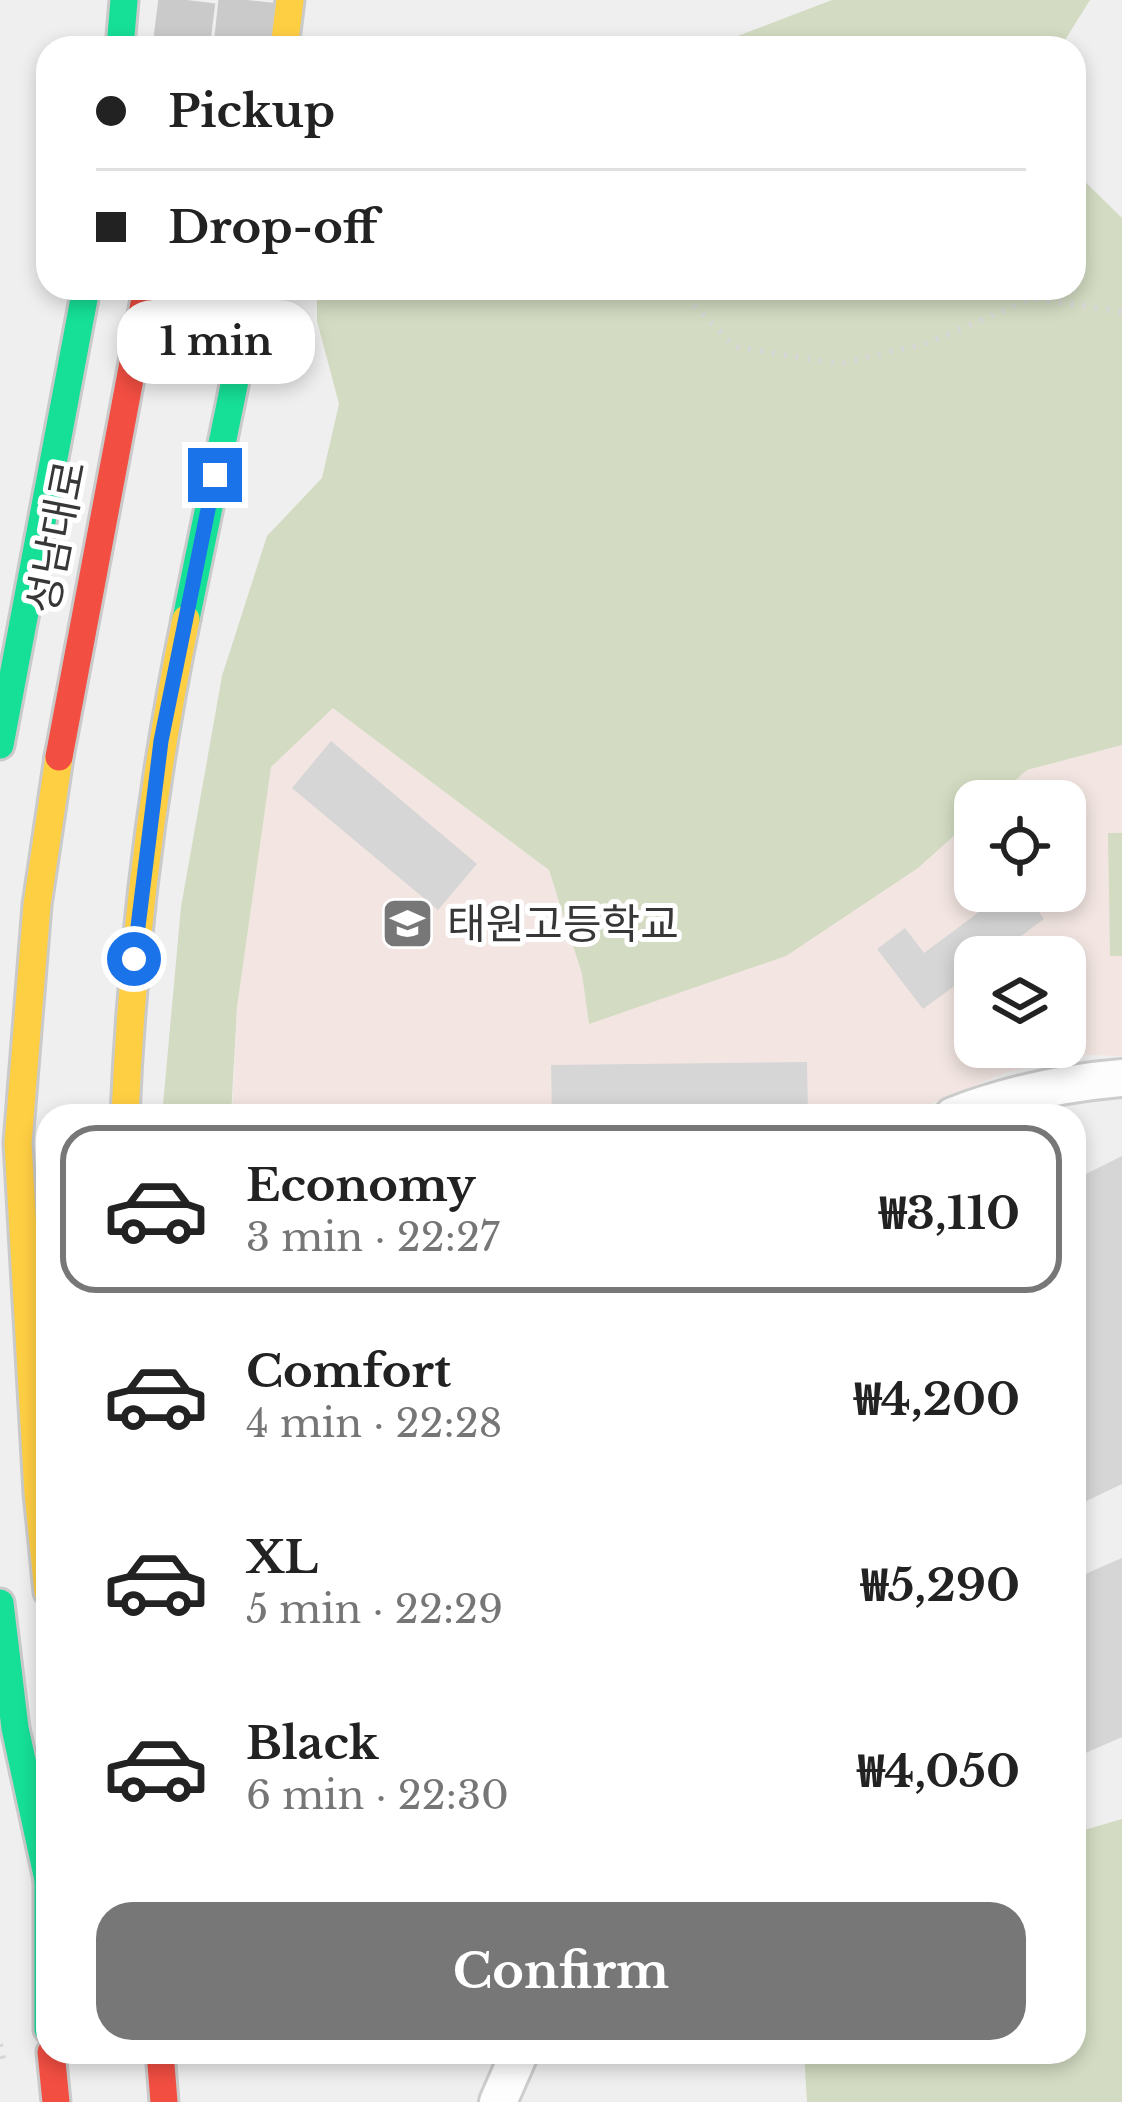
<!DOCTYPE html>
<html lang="en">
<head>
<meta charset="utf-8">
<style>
	body { margin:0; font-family:"Libre Baskerville","Noto Sans KR",serif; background:#f2f2f2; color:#222; height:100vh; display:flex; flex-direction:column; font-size:45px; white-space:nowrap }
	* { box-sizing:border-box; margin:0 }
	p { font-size:39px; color:#767676 }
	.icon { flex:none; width:66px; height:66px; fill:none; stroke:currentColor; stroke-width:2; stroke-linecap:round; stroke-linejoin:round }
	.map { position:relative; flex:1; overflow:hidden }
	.side { position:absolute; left:36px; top:1104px; width:1050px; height:960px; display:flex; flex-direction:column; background:#fff; border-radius:36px; box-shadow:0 6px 18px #0003 }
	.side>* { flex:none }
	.guide { position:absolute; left:36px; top:36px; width:1050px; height:264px; border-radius:36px; box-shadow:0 6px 18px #0003; display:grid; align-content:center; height:264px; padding:0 60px; background:#fff }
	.tools { position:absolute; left:954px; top:780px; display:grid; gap:24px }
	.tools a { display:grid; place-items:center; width:132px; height:132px; border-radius:24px; background:#fff; box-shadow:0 6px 18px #0003; font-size:60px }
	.end { position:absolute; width:54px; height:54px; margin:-27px; border:15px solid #1a73e8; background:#fff; box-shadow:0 0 0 6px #fff }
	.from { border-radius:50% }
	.bubble { position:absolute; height:84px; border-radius:36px; background:#fff; box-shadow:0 6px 18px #0003; font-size:39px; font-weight:800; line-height:84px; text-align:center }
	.guide b { display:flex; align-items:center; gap:42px; height:114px; font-size:45px }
	.guide b+b { border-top:3px solid #e0e0e0 }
	.guide i { width:30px; height:30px; background:#222 }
	ul { padding:21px 0 0; list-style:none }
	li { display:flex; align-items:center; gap:36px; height:168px; margin:0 24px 18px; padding:0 36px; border:6px solid transparent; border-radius:36px }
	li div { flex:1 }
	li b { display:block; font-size:45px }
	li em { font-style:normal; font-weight:800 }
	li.selected { border-color:#777778 }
	li>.icon { width:108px; height:108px; stroke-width:1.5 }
	.button { display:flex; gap:24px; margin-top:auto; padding:24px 60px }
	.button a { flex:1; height:138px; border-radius:36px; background:#777778; color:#fff; font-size:48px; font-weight:800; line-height:138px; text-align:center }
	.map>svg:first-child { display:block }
	.education { fill:#f3e6e2; fill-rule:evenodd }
	.green { fill:#d3dbc2 }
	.building { fill:#d6d6d6 }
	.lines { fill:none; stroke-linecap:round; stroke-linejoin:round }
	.primary-tunnel { stroke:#cacaca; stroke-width:57; stroke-dasharray:57 28; stroke-linecap:butt }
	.street-casing { stroke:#cdcdcd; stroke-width:42 }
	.fast-casing { stroke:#cacaca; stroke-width:33 }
	.slow-casing { stroke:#cacaca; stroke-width:33 }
	.jam-casing { stroke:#cacaca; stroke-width:33 }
	.path { stroke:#d7d7d8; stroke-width:6; stroke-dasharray:3 9; stroke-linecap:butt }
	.street { stroke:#fdfdfd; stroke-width:36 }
	.fast { stroke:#16e098; stroke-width:27 }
	.slow { stroke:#ffcf43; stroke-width:27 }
	.jam { stroke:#f24e42; stroke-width:27 }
	.route { stroke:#1a73e8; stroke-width:15 }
	.labels { text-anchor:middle; stroke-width:10; stroke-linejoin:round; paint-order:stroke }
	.street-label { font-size:42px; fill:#373738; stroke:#fff }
	.poi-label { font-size:42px; fill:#373738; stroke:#fff; text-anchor:start }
</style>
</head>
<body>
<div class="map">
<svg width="1122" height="2102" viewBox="0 0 1122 2102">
	<rect width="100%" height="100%" fill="#efefef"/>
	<path class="education" d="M333,707l216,163 33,104 7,50 329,-156 57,-51v74h90v-90h-73l35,-31 95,-25v311l-34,-1 -81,17 -84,35 -12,9h-679l5,-109 34,-241zM975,957h90v90h-90z"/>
	<g class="green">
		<polygon points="832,0 1090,0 1060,48 365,48 411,41 727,40"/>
		<polygon points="1074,171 1122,218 1122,745 1027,770 992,801 975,801 975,817 918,868 786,956 589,1024 582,974 549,870 333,708 271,767 237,1007 231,1116 162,1116 181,907 222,676 267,536 322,478 339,404 317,321 317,288 1074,288"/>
		<polygon points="1108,833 1122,833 1122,956 1110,956"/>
		<polygon points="1122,1819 1122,2102 807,2102 804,2052 1074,2052 1074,1833"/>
	</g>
	<g class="building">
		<polygon points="331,741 477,864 438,910 292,788"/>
		<polygon points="1007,891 1024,891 1044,919 993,957 975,957 975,971 923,1009 877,949 905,928 924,953"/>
		<polygon points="807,1062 808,1116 552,1116 551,1065"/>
		<polygon points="1122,1156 1122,1484 1074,1507 1074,1180"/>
		<polygon points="1122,1558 1122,1737 1074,1758 1074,1579"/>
	</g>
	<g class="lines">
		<g class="primary-tunnel">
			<polyline points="181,48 187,0"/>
			<polyline points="242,48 247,0"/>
		</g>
		<defs>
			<g id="street">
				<path d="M953,1116c56,-22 109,-33 169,-38"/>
				<polyline points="498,2102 520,2052"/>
			</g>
			<g id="fast">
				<polyline points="120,48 124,0"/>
				<polyline points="186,619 254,288"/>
				<polyline points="0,745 86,288"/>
				<polyline points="0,1603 15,1728 48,1880"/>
				<polyline points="48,1872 48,2029"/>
			</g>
			<g id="slow">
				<polyline points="284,48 290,0"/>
				<path d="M125,1116c7,-167 27,-333 61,-497"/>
				<polyline points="48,1592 38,1493 18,1143 37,905 59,757"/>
			</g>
			<g id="jam">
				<polyline points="59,757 147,288"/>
				<polyline points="51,2052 56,2102"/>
				<polyline points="160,2052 164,2102"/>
			</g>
		</defs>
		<use href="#street" class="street-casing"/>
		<use href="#fast" class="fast-casing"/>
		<use href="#slow" class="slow-casing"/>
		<use href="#jam" class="jam-casing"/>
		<g class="path">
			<polyline points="677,288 735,347 840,364 928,343 1033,298 1122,312"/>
			<polyline points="0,2044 4,2063"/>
		</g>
		<use href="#street" class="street"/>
		<use href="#fast" class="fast"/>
		<use href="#slow" class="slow"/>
		<use href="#jam" class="jam"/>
	</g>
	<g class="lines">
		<polyline class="route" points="134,959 161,741 215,475"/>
	</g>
	<defs>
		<symbol id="school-square" viewBox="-11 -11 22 22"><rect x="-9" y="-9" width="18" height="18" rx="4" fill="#777778" stroke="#fff"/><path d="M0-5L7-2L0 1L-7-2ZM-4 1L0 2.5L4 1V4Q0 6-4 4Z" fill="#fff"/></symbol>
	</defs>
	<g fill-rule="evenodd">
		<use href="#school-square" x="378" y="894" width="59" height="59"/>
	</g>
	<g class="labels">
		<g class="street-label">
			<text transform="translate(56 537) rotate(-79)" y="15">성남대로</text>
		</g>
		<g class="poi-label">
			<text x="447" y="939">태원고등학교</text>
		</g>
	</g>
</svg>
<div class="tools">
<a><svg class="icon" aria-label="locate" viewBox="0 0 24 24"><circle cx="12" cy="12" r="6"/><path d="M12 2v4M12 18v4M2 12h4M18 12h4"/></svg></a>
<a><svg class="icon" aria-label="layers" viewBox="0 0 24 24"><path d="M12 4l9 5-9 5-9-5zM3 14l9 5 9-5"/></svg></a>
</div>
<i class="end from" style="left:134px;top:959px"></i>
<i class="end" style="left:215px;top:475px"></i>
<div class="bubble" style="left:117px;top:300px;width:198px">1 min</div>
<div class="guide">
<b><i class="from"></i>Pickup</b>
<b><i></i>Drop-off</b>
</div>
<section class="side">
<ul>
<li class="selected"><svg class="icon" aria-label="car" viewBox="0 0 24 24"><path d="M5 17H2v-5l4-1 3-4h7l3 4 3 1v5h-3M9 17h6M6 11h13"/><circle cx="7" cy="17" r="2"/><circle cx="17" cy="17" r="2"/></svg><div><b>Economy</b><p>3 min · 22:27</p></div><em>₩3,110</em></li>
<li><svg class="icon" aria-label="car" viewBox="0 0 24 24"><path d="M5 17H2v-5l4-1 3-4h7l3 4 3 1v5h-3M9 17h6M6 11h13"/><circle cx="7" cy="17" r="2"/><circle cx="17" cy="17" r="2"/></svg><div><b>Comfort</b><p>4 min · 22:28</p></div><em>₩4,200</em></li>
<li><svg class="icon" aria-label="car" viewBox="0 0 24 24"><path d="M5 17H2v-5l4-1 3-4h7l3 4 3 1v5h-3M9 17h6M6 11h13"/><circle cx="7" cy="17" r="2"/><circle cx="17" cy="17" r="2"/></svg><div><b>XL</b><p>5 min · 22:29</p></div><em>₩5,290</em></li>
<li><svg class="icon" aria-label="car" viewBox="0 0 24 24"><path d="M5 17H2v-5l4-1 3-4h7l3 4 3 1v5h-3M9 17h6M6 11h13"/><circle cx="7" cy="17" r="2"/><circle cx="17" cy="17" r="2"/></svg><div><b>Black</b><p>6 min · 22:30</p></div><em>₩4,050</em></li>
</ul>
<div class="button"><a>Confirm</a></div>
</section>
</div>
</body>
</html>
